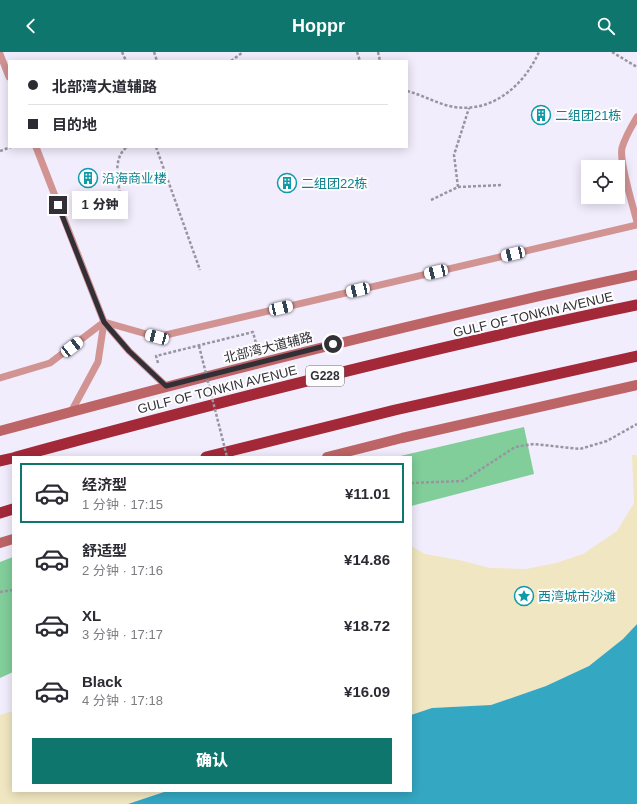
<!DOCTYPE html>
<html lang="zh">
<head>
<meta charset="utf-8">
<style>
	body { margin:0; font-family:Arial,"Noto Sans SC",sans-serif; background:#f7f7f7; color:#2b2b33; height:100vh; display:flex; flex-direction:column; font-size:15px; white-space:nowrap }
	* { box-sizing:border-box; margin:0 }
	p { font-size:13px; color:#7c7c81 }
	.icon { flex:none; width:22px; height:22px; fill:none; stroke:currentColor; stroke-width:2; stroke-linecap:round; stroke-linejoin:round }
	.map { position:relative; flex:1; overflow:hidden }
	.panel { position:absolute; left:12px; top:404px; width:400px; height:336px; display:flex; flex-direction:column; background:#fff; border-radius:0px; box-shadow:0 2px 10px #0003 }
	.panel>* { flex:none }
	.guide { position:absolute; left:8px; top:8px; width:400px; height:88px; border-radius:0px; box-shadow:0 2px 10px #0003; display:grid; align-content:center; height:88px; padding:0 20px; background:#fff }
	.buttons { position:absolute; left:581px; top:108px; display:grid; gap:8px }
	.buttons a { display:grid; place-items:center; width:44px; height:44px; border-radius:0px; background:#fff; box-shadow:0 2px 10px #0003; font-size:20px }
	.end { position:absolute; width:18px; height:18px; margin:-9px; border:5px solid #323036; background:#fff; box-shadow:0 0 0 2px #fff }
	.from { border-radius:50% }
	.bubble { position:absolute; height:28px; border-radius:0px; background:#fff; box-shadow:0 2px 10px #0003; font-size:13px; font-weight:800; line-height:28px; text-align:center }
	.car { position:absolute; width:12px; height:24px; margin:-12px -6px; border-radius:5px; box-shadow:0 0 3px 1px #0007; background:linear-gradient(#fff 24%,#345 0 40%,#fff 0 76%,#345 0 86%,#fff 0) }
	.guide b { display:flex; align-items:center; gap:14px; height:38px; font-size:15px }
	.guide b+b { border-top:1px solid #e1e1e2 }
	.guide i { width:10px; height:10px; background:#2b2b33 }
	ul { padding:7px 0 0; list-style:none }
	li { display:flex; align-items:center; gap:12px; height:60px; margin:0 8px 6px; padding:0 12px; border:2px solid transparent; border-radius:0px }
	li div { flex:1 }
	li b { display:block; font-size:15px }
	li em { font-style:normal; font-weight:800 }
	li.on { border-color:#0f766e }
	li>.icon { width:36px; height:36px; stroke-width:1.5 }
	.button { display:flex; gap:8px; margin-top:auto; padding:8px 20px }
	.button a { flex:1; height:46px; border-radius:0px; background:#0f766e; color:#fff; font-size:16px; font-weight:800; line-height:46px; text-align:center }
	header { display:flex; justify-content:space-between; align-items:center; height:52px; padding:0 20px; background:#0f766e; color:#fff; font-size:18px; font-weight:800 }
	.map>svg:first-child { display:block }
	.forest { fill:#81ce9a }
	.sand { fill:#f0e6c1 }
	.water { fill:#34a7c2 }
	.lines { fill:none; stroke-linecap:round; stroke-linejoin:round }
	.path { stroke:#98959f; stroke-width:2.5; stroke-dasharray:3 2; stroke-linecap:butt }
	.service { stroke:#d19493; stroke-width:7 }
	.secondary { stroke:#bd6466; stroke-width:10 }
	.trunk { stroke:#a32939; stroke-width:11 }
	.path-bridge { stroke:#98959f; stroke-width:2.5; stroke-dasharray:3 2; stroke-linecap:butt }
	.route { stroke:#323036; stroke-width:5 }
	.labels { text-anchor:middle; stroke-width:4; stroke-linejoin:round; paint-order:stroke }
	.shield { fill:#fdfdfd; stroke:#6f6e72; stroke-width:1 }
	.shield-label { font-size:12px; font-weight:bold; fill:#323036 }
	.culture-label { font-size:13px; fill:#0d838f; stroke:#fdfdfd; text-anchor:start }
	.street-label { font-size:13px; fill:#323036; stroke:#fdfdfd }
</style>
</head>
<body>
<header><svg class="icon" aria-label="back" viewBox="0 0 24 24"><path d="M15 5l-7 7 7 7"/></svg>Hoppr<svg class="icon" aria-label="search" viewBox="0 0 24 24"><circle cx="10" cy="10" r="6"/><path d="M15 15l6 6"/></svg></header>
<div class="map">
<svg width="637" height="752" viewBox="0 0 637 752">
	<rect width="100%" height="100%" fill="#f2edfc"/>
	<g class="forest">
		<polygon points="524,375 534,422 411,454 411,405 396,405"/>
		<polygon points="13,505 13,620 0,626 0,510"/>
	</g>
	<g class="sand">
		<polygon points="632,403 637,403 637,572 623,587 589,614 546,634 491,653 432,656 411,663 411,494 425,502 459,508 490,516 526,517 556,511 583,502 617,479 634,451"/>
		<polygon points="13,659 13,739 167,739 128,752 0,752 0,663"/>
	</g>
	<polygon class="water" points="637,572 637,752 128,752 167,739 411,739 411,663 432,656 491,653 546,634 589,614 623,587"/>
	<g class="lines">
		<g class="path">
			<polyline points="122,0 126,9"/>
			<polyline points="154,0 157,9"/>
			<polyline points="357,0 360,9"/>
			<polyline points="378,0 380,9"/>
			<polyline points="612,0 637,15"/>
			<polyline points="231,9 243,0"/>
			<path d="M407,39c16,4 30,13 47,16 39,6 70,-22 85,-55"/>
			<polyline points="156,95 200,218"/>
			<polyline points="0,99 11,95"/>
			<polyline points="458,135 503,133"/>
			<path d="M121,146c-3,-15 -9,-40 6,-51"/>
			<polyline points="431,148 458,135 454,103 469,56"/>
			<polyline points="158,311 156,304 253,280 258,299"/>
			<polyline points="411,431 463,429 515,395 534,392 580,397 607,389 637,372"/>
			<polyline points="0,540 13,538"/>
		</g>
		<g class="service">
			<polyline points="0,2 9,25"/>
			<path d="M637,65c-6,10 -12,20 -15,31 -3,15 11,57 15,74"/>
			<polyline points="36,95 104,270"/>
			<polyline points="0,326 50,311 104,270 157,285 637,173"/>
			<polyline points="71,360 98,310 104,270 129,299 166,334"/>
		</g>
		<g class="secondary">
			<path d="M0,379c211,-57 423,-111 637,-156"/>
			<polyline points="327,405 402,386 637,333"/>
			<polyline points="0,491 13,487"/>
		</g>
		<g class="trunk">
			<path d="M16,405c206,-56 412,-109 621,-152"/>
			<polyline points="206,405 395,358 637,304"/>
			<polyline points="0,409 13,406"/>
			<polyline points="0,461 13,457"/>
		</g>
		<polyline class="path-bridge" points="199,294 227,405"/>
	</g>
	<g class="lines">
		<polyline class="route" points="58,153 104,270 129,299 166,334 333,292"/>
	</g>
	<defs>
		<symbol id="building-ring" viewBox="-11 -11 22 22"><circle r="9.5" fill="#fdfdfd" stroke="#0f9aa8" stroke-width="1.5"/><path d="M-4-6H4V6H1V3H-1V6H-4ZM-2.5-4.3h1.7v1.8h-1.7ZM.8-4.3h1.7v1.8H.8ZM-2.5-1h1.7V.8h-1.7ZM.8-1h1.7V.8H.8Z" fill="#0f9aa8"/></symbol>
		<symbol id="sight-ring" viewBox="-11 -11 22 22"><circle r="9.5" fill="#fdfdfd" stroke="#0f9aa8" stroke-width="1.5"/><path d="M0-6L1.8-2.2L6-1.7L2.9 1.2L3.7 5.4L0 3.3L-3.7 5.4L-2.9 1.2L-6-1.7L-1.8-2.2Z" fill="#0f9aa8"/></symbol>
	</defs>
	<g fill-rule="evenodd">
		<use href="#building-ring" x="530" y="52" width="22" height="22"/>
		<use href="#building-ring" x="77" y="115" width="22" height="22"/>
		<use href="#building-ring" x="276" y="120" width="22" height="22"/>
		<use href="#sight-ring" x="513" y="533" width="22" height="22"/>
	</g>
	<g class="labels">
		<rect class="shield" x="306" y="314" width="38" height="20" rx="3"/>
		<g class="shield-label">
			<text x="325" y="328">G228</text>
		</g>
		<g class="culture-label">
			<text x="555" y="68">二组团21栋</text>
			<text x="102" y="131">沿海商业楼</text>
			<text x="301" y="136">二组团22栋</text>
			<text x="538" y="549">西湾城市沙滩</text>
		</g>
		<g class="street-label">
			<text transform="translate(533 262) rotate(-13)" y="5">GULF OF TONKIN AVENUE</text>
			<text transform="translate(268 295) rotate(-14)" y="5">北部湾大道辅路</text>
			<text transform="translate(217 337) rotate(-14)" y="5">GULF OF TONKIN AVENUE</text>
		</g>
	</g>
</svg>
<div class="buttons">
<a><svg class="icon" aria-label="locate" viewBox="0 0 24 24"><circle cx="12" cy="12" r="6"/><path d="M12 2v4M12 18v4M2 12h4M18 12h4"/></svg></a>
</div>
<i class="end from" style="left:333px;top:292px"></i>
<i class="end" style="left:58px;top:153px"></i>
<div class="bubble" style="left:72px;top:139px;width:56px">1 分钟</div>
<i class="car" style="left:513px;top:202px;rotate:257deg"></i>
<i class="car" style="left:436px;top:220px;rotate:257deg"></i>
<i class="car" style="left:358px;top:238px;rotate:257deg"></i>
<i class="car" style="left:281px;top:256px;rotate:77deg"></i>
<i class="car" style="left:157px;top:285px;rotate:285deg"></i>
<i class="car" style="left:72px;top:295px;rotate:52deg"></i>
<div class="guide">
<b><i class="from"></i>北部湾大道辅路</b>
<b><i></i>目的地</b>
</div>
<section class="panel">
<ul>
<li class="on"><svg class="icon" aria-label="car" viewBox="0 0 24 24"><path d="M5 17H2v-5l4-1 3-4h7l3 4 3 1v5h-3M9 17h6M6 11h13"/><circle cx="7" cy="17" r="2"/><circle cx="17" cy="17" r="2"/></svg><div><b>经济型</b><p>1 分钟 · 17:15</p></div><em>¥11.01</em></li>
<li><svg class="icon" aria-label="car" viewBox="0 0 24 24"><path d="M5 17H2v-5l4-1 3-4h7l3 4 3 1v5h-3M9 17h6M6 11h13"/><circle cx="7" cy="17" r="2"/><circle cx="17" cy="17" r="2"/></svg><div><b>舒适型</b><p>2 分钟 · 17:16</p></div><em>¥14.86</em></li>
<li><svg class="icon" aria-label="car" viewBox="0 0 24 24"><path d="M5 17H2v-5l4-1 3-4h7l3 4 3 1v5h-3M9 17h6M6 11h13"/><circle cx="7" cy="17" r="2"/><circle cx="17" cy="17" r="2"/></svg><div><b>XL</b><p>3 分钟 · 17:17</p></div><em>¥18.72</em></li>
<li><svg class="icon" aria-label="car" viewBox="0 0 24 24"><path d="M5 17H2v-5l4-1 3-4h7l3 4 3 1v5h-3M9 17h6M6 11h13"/><circle cx="7" cy="17" r="2"/><circle cx="17" cy="17" r="2"/></svg><div><b>Black</b><p>4 分钟 · 17:18</p></div><em>¥16.09</em></li>
</ul>
<div class="button"><a>确认</a></div>
</section>
</div>
</body>
</html>
